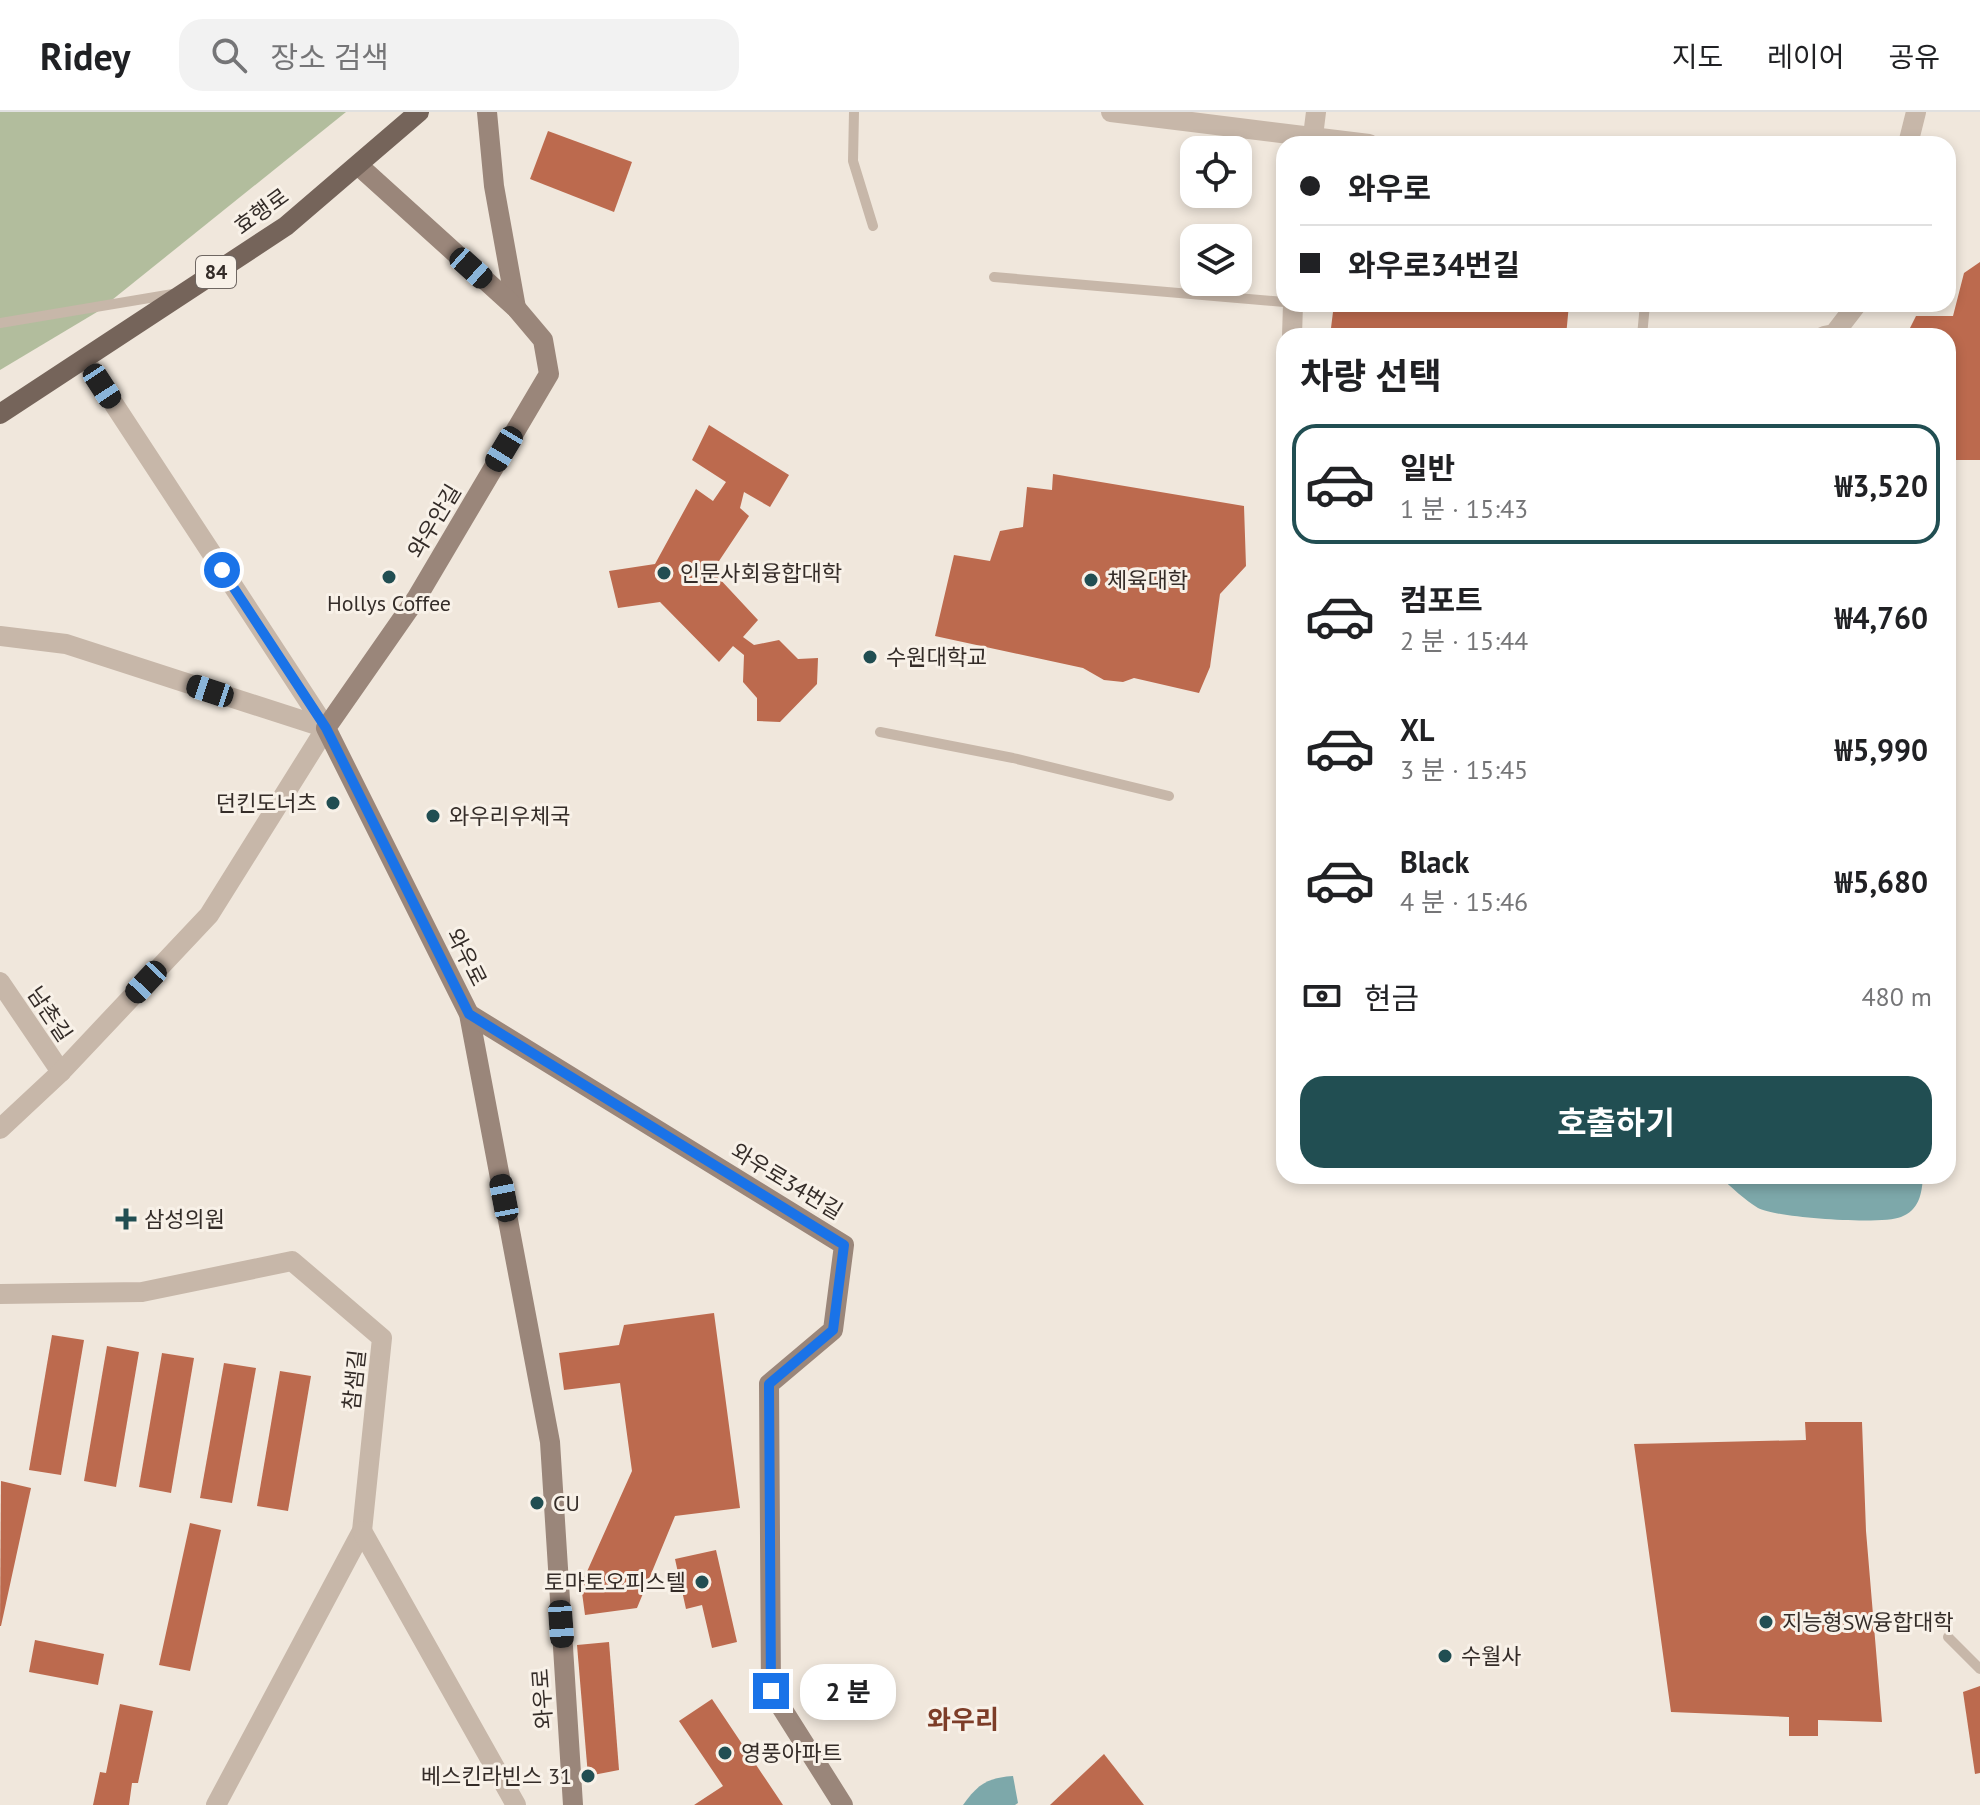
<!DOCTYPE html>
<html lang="ko">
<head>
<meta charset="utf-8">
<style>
	body { margin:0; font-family:"PT Sans","Noto Sans KR",sans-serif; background:#f2f2f2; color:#202124; height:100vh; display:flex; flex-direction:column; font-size:30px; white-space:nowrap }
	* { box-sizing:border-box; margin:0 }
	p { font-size:26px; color:#757577 }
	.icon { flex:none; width:44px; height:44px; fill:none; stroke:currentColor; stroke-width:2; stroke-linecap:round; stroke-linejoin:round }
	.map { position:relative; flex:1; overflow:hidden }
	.side { position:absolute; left:1276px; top:216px; width:680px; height:856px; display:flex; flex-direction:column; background:#fff; border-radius:24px; box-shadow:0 4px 12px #0003 }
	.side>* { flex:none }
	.guide { position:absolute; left:1276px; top:24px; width:680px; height:176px; border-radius:24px; box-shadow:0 4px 12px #0003; display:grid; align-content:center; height:176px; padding:0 24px; background:#fff }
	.controls { position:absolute; left:1180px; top:24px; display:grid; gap:16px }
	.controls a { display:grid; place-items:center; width:72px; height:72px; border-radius:16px; background:#fff; box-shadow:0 4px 12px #0003; font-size:40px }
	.end { position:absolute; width:36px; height:36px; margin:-18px; border:10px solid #1a73e8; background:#fff; box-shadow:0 0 0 4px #fff }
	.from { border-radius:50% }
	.bubble { position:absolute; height:56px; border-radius:24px; background:#fff; box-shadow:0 4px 12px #0003; font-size:26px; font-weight:700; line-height:56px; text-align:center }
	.car { position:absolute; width:24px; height:48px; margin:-24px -12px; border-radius:10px; box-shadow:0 0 6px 2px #0007; background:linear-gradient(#222 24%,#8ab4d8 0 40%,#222 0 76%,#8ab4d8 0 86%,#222 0) }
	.guide b { display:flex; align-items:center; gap:28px; height:76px; font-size:30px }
	.guide b+b { border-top:2px solid #e0e0e0 }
	.guide i { width:20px; height:20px; background:#202124 }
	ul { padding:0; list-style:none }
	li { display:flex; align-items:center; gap:24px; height:120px; margin:0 16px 12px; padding:0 8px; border:4px solid transparent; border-radius:24px }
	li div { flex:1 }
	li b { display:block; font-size:30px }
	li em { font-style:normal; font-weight:700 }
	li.active { border-color:#214e52 }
	li>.icon { width:72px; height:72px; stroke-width:1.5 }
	h2 { padding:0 24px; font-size:36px; line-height:96px }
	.pay { display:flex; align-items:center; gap:20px; height:88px; padding:0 24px; font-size:30px }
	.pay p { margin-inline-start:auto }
	.button { display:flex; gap:16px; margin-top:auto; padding:16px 24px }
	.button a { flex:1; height:92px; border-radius:24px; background:#214e52; color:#fff; font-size:32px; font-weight:700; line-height:92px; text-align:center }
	header { display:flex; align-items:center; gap:48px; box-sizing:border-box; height:112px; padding:0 40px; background:#fff; border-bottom:2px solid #e0e0e0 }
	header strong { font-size:38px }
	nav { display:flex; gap:44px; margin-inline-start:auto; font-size:28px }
	.search { width:560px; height:72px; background:#f2f2f2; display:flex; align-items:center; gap:20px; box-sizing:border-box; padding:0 28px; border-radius:24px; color:#757577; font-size:30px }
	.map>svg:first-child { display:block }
	.green { fill:#b2bd9d }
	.water { fill:#7da8aa }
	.building { fill:#bc6a4e }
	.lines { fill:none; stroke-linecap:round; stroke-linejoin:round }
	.lane { stroke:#c7b7a9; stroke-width:10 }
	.street { stroke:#c7b7a9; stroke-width:20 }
	.secondary { stroke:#9a867a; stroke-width:20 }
	.primary { stroke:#75645a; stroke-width:20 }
	.route { stroke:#1a73e8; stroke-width:10 }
	.poi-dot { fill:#214e52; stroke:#f8f1e8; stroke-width:3 }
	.labels { text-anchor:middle; stroke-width:6; stroke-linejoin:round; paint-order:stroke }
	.shield { fill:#f8f1e8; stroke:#6f6762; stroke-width:2 }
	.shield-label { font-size:20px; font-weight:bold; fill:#342c28 }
	.street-label { font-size:22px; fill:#342c28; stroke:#f8f1e8 }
	.poi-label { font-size:22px; fill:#342c28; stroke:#f8f1e8; text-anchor:start }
	.quarter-label { font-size:26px; font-weight:bold; fill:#7d3d28; stroke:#f8f1e8 }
</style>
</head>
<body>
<header>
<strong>Ridey</strong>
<div class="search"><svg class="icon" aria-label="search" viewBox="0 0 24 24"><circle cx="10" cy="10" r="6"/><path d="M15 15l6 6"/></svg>장소 검색</div>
<nav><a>지도</a><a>레이어</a><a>공유</a></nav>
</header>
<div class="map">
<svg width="1980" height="1693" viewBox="0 0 1980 1693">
	<rect width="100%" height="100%" fill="#f0e7dc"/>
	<polygon class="green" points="0,0 346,0 97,200 0,258"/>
	<g class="water">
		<path d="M1719,1064h204c-1,18 -4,34 -22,41 -19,8 -125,1 -143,-9 -13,-8 -27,-21 -39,-32z"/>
		<path d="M1013,1664l5,27 -3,2h-52c15,-21 24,-27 50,-29z"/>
	</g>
	<g class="building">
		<polygon points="548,19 632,50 614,100 530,67"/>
		<polygon points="1980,150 1980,348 1948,348 1948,224 1906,224 1916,204 1953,204 1964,161"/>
		<polygon points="1334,192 1569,192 1566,224 1330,224"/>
		<polygon points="709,313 789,363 770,395 744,380 740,396 749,404 717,452 717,464 758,508 743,525 754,533 779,528 798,547 818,546 817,572 780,610 757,609 757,586 743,570 744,543 733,534 719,550 660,490 618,496 609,459 655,452 696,377 713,389 726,370 692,348"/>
		<polygon points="1053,362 1244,394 1246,454 1220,482 1210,555 1199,581 1134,566 1123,570 1104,568 1083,556 935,524 954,443 990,449 1000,419 1023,415 1027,375 1052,378"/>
		<polygon points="714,1201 740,1396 675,1404 637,1496 585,1503 581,1473 632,1359 620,1271 564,1278 559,1241 619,1233 624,1213"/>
		<polygon points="52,1223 84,1228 61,1363 29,1358"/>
		<polygon points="107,1234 139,1240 116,1375 84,1369"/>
		<polygon points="162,1241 194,1246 171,1381 139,1375"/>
		<polygon points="224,1251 256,1256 232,1391 200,1386"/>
		<polygon points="280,1259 311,1264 288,1399 257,1394"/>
		<polygon points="1805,1310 1862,1310 1866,1419 1882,1610 1818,1608 1818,1624 1789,1624 1789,1605 1671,1600 1634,1332 1806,1328"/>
		<polygon points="1,1369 31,1376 1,1514 0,1514"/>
		<polygon points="190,1411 221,1418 190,1559 159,1553"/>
		<polygon points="716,1438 737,1530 712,1536 702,1493 686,1497 675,1447"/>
		<polygon points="35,1528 104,1542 98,1573 29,1560"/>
		<polygon points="609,1530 619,1658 588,1664 577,1533"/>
		<polygon points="1980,1574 1980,1661 1975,1662 1963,1580"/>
		<polygon points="712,1587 783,1693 694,1693 723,1674 679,1609"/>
		<polygon points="120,1592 153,1599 138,1671 132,1671 129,1693 93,1693 100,1660 106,1661"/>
		<polygon points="1104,1642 1144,1693 1050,1693"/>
	</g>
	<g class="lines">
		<g class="lane">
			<polyline points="854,0 853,49 873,114"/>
			<polyline points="994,165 1284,190"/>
			<polyline points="0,211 173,182"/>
			<polyline points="1642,224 1645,192"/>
			<polyline points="880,620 1013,646 1169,684"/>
			<polyline points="1948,1525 1980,1557"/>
		</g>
		<g class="street">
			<polyline points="1111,0 1369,32"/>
			<polyline points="1312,32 1316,0"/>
			<polyline points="1908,32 1916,0"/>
			<polyline points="1292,224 1293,192"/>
			<polyline points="1824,224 1834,222 1857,192"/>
			<polyline points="85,248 326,616"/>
			<polyline points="0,524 66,532 326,616"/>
			<polyline points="0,870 61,960"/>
			<polyline points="0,1017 61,960 209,803 326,616"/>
			<polyline points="0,1182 142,1180 292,1149 382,1226 362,1419 216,1693"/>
			<polyline points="362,1419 516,1693"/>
		</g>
		<g class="secondary">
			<polyline points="487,0 494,74 516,196"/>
			<polyline points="359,54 516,196 543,228 549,262 416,487 326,616 469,902 550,1330 573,1693"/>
			<polyline points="469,902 844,1133 833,1218 769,1272 771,1579 843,1693"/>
		</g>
		<polyline class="primary" points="0,302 286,114 419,0"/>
	</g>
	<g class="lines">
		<polyline class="route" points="222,458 326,616 469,902 844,1133 833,1218 769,1272 771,1579"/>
	</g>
	<g class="poi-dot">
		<circle cx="664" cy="461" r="8"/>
		<circle cx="389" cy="465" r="8"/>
		<circle cx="1091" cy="468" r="8"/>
		<circle cx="870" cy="545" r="8"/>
		<circle cx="333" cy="691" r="8"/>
		<circle cx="433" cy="704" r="8"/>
		<path d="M122 1095h8v8h8v8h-8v8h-8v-8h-8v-8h8z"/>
		<circle cx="537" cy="1391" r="8"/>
		<circle cx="702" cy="1470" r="8"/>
		<circle cx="1766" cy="1510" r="8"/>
		<circle cx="1445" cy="1544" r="8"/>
		<circle cx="725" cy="1641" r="8"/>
		<circle cx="588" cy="1664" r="8"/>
	</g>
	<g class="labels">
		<rect class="shield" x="196" y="144" width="40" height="32" rx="6"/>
		<g class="shield-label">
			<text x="216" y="167">84</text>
		</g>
		<g class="street-label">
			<text transform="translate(261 99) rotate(-36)" y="8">효행로</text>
			<text transform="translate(434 409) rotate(-59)" y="8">와우안길</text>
			<text transform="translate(467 845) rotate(63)" y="8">와우로</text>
			<text transform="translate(50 902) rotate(56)" y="8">남촌길</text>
			<text transform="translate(787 1069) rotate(31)" y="8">와우로34번길</text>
			<text transform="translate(354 1268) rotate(-84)" y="8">참샘길</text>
			<text transform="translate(542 1587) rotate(-94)" y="8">와우로</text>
		</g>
		<g class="poi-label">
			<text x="680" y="469">인문사회융합대학</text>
			<text x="1107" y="476">체육대학</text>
			<text x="389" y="499" text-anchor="middle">Hollys Coffee</text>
			<text x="886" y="553">수원대학교</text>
			<text x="317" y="699" text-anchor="end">던킨도너츠</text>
			<text x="449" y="712">와우리우체국</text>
			<text x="144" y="1115">삼성의원</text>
			<text x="553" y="1399">CU</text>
			<text x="686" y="1478" text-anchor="end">토마토오피스텔</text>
			<text x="1782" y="1518">지능형SW융합대학</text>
			<text x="1461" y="1552">수월사</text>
			<text x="741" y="1649">영풍아파트</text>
			<text x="572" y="1672" text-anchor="end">베스킨라빈스 31</text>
		</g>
		<g class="quarter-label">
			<text x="963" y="1617">와우리</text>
		</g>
	</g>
</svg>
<div class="controls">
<a><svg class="icon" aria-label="locate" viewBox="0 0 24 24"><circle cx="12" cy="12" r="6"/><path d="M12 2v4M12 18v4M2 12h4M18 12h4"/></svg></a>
<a><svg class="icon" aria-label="layers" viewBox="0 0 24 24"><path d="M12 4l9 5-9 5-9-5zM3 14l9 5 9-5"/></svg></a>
</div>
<i class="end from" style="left:222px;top:458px"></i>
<i class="end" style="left:771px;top:1579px"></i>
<div class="bubble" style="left:800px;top:1552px;width:96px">2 분</div>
<i class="car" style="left:471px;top:156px;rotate:132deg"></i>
<i class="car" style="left:102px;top:274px;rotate:147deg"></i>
<i class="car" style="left:504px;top:337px;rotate:211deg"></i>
<i class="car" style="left:210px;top:579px;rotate:288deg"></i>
<i class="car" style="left:146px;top:870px;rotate:223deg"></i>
<i class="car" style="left:504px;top:1086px;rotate:349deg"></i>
<i class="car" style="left:561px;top:1512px;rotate:176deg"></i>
<div class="guide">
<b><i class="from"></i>와우로</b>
<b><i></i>와우로34번길</b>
</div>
<section class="side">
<h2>차량 선택</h2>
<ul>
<li class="active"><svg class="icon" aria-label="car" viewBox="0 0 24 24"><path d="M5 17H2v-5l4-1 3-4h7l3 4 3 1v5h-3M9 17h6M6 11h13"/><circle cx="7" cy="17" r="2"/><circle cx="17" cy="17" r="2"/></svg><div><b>일반</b><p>1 분 · 15:43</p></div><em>₩3,520</em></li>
<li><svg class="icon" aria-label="car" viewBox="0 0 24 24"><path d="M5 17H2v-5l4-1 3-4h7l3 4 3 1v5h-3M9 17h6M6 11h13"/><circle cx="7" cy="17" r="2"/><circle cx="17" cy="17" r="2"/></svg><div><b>컴포트</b><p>2 분 · 15:44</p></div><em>₩4,760</em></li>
<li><svg class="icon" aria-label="car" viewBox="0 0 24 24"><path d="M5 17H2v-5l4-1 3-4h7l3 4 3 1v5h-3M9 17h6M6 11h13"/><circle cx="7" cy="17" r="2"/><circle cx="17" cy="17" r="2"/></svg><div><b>XL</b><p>3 분 · 15:45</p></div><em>₩5,990</em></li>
<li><svg class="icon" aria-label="car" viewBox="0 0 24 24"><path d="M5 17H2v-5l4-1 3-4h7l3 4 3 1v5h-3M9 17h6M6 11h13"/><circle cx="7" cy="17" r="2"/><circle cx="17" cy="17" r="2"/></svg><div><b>Black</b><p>4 분 · 15:46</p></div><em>₩5,680</em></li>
</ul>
<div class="pay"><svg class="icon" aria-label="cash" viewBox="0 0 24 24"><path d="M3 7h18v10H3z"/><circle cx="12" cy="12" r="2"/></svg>현금<p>480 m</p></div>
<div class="button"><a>호출하기</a></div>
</section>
</div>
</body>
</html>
